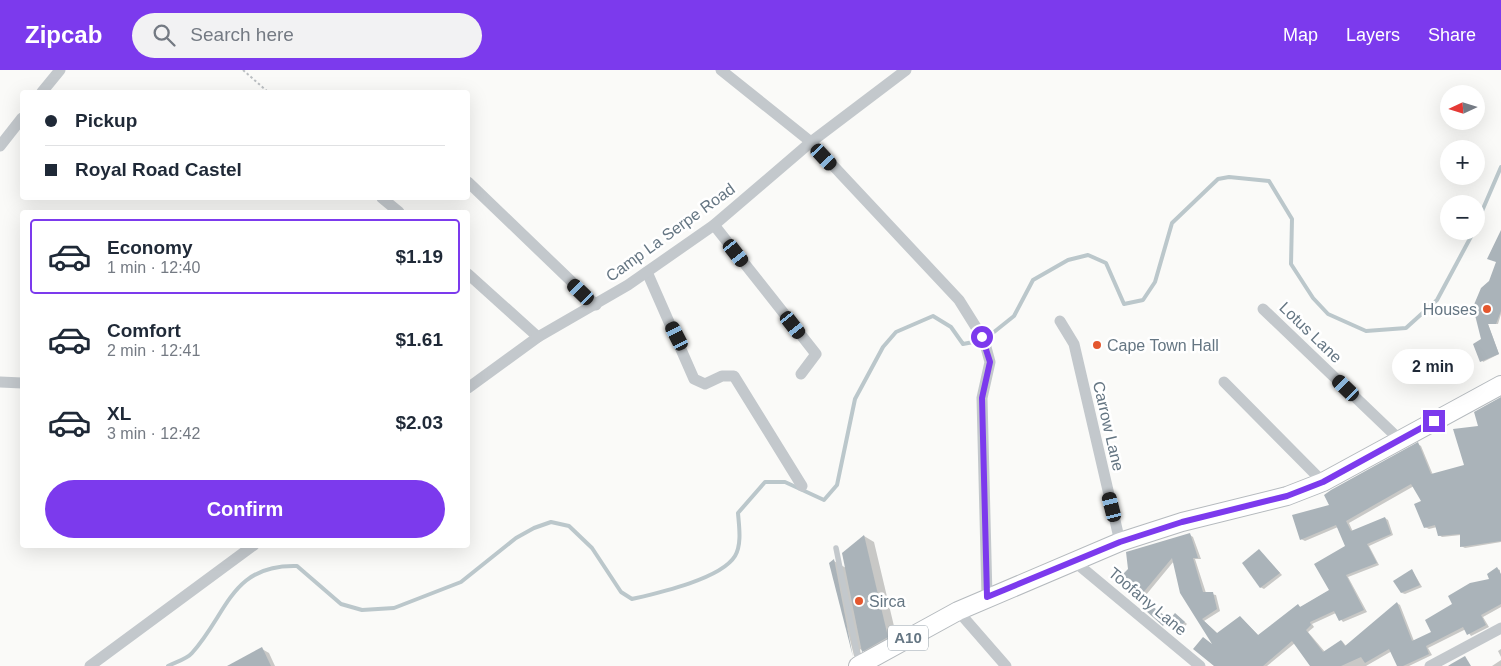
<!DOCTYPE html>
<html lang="en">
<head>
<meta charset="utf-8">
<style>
	body { margin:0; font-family:Helvetica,sans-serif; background:#f2f2f3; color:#1f2937; height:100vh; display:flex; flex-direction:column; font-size:19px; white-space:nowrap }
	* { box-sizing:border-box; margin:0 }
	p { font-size:16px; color:#747a83 }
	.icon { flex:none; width:28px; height:28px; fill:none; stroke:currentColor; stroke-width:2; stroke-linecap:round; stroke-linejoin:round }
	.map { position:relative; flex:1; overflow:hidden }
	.drawer { position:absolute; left:20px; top:140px; width:450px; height:338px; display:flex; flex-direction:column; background:#fff; border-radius:5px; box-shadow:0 5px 20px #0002 }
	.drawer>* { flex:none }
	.hud { position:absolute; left:20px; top:20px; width:450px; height:110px; border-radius:5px; box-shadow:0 5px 20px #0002; display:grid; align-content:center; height:110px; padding:0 25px; background:#fff }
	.needle { width:32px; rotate:266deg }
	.fabs { position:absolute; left:1440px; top:15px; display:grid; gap:10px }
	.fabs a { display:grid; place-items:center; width:45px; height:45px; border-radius:50%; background:#fff; box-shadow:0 5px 20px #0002; font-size:25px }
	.end { position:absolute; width:22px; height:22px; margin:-11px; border:6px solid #7c3aed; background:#fff; box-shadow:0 0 0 2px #fff }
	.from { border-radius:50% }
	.bubble { position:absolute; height:35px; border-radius:18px; background:#fff; box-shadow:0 5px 20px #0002; font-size:16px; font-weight:700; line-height:35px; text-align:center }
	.car { position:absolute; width:15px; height:30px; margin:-15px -8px; border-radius:6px; box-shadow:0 0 4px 1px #0007; background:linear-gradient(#222 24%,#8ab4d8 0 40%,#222 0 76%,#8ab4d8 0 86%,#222 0) }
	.hud b { display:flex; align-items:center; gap:18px; height:48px; font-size:19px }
	.hud b+b { border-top:1px solid #e0e1e3 }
	.hud i { width:12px; height:12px; background:#1f2937 }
	ul { padding:9px 0 0; list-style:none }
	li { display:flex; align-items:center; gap:15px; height:75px; margin:0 10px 8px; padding:0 15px; border:2px solid transparent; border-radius:5px }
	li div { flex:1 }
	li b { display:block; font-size:19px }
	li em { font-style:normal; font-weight:700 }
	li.active { border-color:#7c3aed }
	li>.icon { width:45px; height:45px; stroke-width:1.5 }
	.button { display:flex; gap:10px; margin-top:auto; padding:10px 25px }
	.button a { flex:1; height:58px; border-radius:30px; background:#7c3aed; color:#fff; font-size:20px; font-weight:700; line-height:58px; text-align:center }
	header { display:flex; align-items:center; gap:30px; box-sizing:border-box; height:70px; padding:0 25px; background:#7c3aed; color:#fff }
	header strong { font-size:24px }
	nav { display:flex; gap:28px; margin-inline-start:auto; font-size:18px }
	.search { width:350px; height:45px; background:#f2f2f3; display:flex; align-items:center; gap:12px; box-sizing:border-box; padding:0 18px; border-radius:28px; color:#747a83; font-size:19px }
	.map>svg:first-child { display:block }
	.shadow { fill:#0003 }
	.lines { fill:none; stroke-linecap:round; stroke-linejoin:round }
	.stream { stroke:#bbc7cb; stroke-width:4 }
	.building { fill:#aab3b9 }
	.primary-casing { stroke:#b5babe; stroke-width:20 }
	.path { stroke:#bbbfc2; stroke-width:2; stroke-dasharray:2.5 2.5; stroke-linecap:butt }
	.service { stroke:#c3c8cc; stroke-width:5.5 }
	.minor { stroke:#c3c8cc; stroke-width:11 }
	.primary { stroke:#fff; stroke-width:18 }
	.route { stroke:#7c3aed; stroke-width:6 }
	.poi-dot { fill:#e4572e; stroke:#fff; stroke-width:2 }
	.labels { text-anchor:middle; stroke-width:5; stroke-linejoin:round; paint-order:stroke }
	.shield { fill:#fff; stroke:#939fa8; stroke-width:1 }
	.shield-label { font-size:15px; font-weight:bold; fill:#657683 }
	.street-label { font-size:16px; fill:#657683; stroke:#fff }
	.poi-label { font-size:16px; fill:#657683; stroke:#fff; text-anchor:start }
</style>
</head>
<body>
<header>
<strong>Zipcab</strong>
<div class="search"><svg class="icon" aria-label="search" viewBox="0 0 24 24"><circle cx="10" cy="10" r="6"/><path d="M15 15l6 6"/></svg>Search here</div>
<nav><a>Map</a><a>Layers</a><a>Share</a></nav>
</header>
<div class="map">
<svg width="1501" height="596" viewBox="0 0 1501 596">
	<rect width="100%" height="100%" fill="#fafaf8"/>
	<g class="shadow">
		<polygon points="1501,163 1501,244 1498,254 1488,254 1499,284 1483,292 1475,274 1483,270 1490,211 1497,192"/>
		<polygon points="1501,328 1501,472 1465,478 1461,476 1461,465 1442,467 1439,465 1437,457 1429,459 1425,457 1422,432 1414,416 1349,453 1353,462 1385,448 1388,450 1393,465 1369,476 1379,495 1348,507 1367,542 1343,552 1336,543 1312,554 1314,557 1308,562 1325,582 1342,571 1347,577 1397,533 1400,535 1414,571 1433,563 1491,509 1497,499 1500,500 1501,537 1483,547 1489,557 1471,566 1466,559 1428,578 1432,585 1409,596 1399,596 1392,581 1366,596 1311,596 1295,573 1267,596 1214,596 1215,577 1174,491 1141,531 1118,511 1190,465 1193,467 1201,489 1195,489 1206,523 1216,525 1220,541 1204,551 1218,564 1243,550 1259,566 1298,536 1301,537 1330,520 1346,476 1338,457 1305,471 1301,469 1331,436 1418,374 1421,376 1433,405 1465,396 1480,357"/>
		<polygon points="864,466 874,472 898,573 873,587 860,579 862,591 854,586 831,493 834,491 846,498"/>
		<polygon points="1259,480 1282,505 1264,519 1260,517"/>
		<polygon points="1412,500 1422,517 1405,524 1402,523"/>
		<polygon points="1152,537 1170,551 1178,546 1187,554 1178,563 1168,554 1167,556 1164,555"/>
		<polygon points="262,579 269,583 275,596 229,596"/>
		<polygon points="1501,579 1501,587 1498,581"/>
		<polygon points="1501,590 1501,596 1492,596"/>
	</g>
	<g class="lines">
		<g class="stream">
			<polyline points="1476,155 1501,97"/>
			<path d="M168,596c8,-4 19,-7 24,-13 36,-40 39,-89 105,-87l44,38 21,6 32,-2 67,-26 55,-44 18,-10 17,-6 18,4 23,22 29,44 11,7c26,-6 89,-20 103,-43 7,-12 4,-30 3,-43l27,-31h20l39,18 13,-15 18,-86 28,-52 13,-15 37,-16 18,11 12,17 21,-4 30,-24 19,-36 35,-20 20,-5 18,8 18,41 19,-4 12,-18 17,-59 46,-44 11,-2 40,4 23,38 -1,45 22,34 15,16 38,17 40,-3 31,-28 37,-69"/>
		</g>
	</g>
	<g class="building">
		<polygon points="1501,160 1501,241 1496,254 1488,254 1499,284 1480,292 1473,274 1481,269 1473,237 1481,218 1489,211 1496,192 1487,189"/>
		<polygon points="1501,327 1501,471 1460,477 1460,464 1438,466 1435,455 1424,458 1414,434 1421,431 1411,414 1346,451 1351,461 1385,447 1391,464 1367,474 1377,493 1346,505 1364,540 1339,551 1334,541 1310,552 1311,555 1306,560 1323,582 1341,570 1345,576 1397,532 1412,571 1431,562 1425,550 1452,534 1448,526 1470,513 1489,509 1487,504 1497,497 1501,504 1501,534 1481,545 1486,555 1467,565 1463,557 1426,576 1429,584 1403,596 1397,596 1389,579 1365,593 1361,587 1341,596 1310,596 1292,571 1263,596 1214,596 1193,579 1203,567 1212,574 1180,523 1172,488 1137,530 1116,511 1128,499 1126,482 1190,463 1198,488 1193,488 1203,522 1213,522 1217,539 1202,549 1217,563 1240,546 1258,565 1298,534 1300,537 1329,520 1314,494 1345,476 1336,455 1300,470 1292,445 1329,435 1324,425 1331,420 1418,372 1431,404 1464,395 1453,359 1478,356 1474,342"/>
		<polygon points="864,465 888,567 862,582 842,483"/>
		<polygon points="1259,479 1280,503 1260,518 1242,493"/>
		<polygon points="834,489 853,587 829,493"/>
		<polygon points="1412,499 1420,515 1401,523 1393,511"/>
		<polygon points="1149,534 1168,548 1163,556 1145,540"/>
		<polygon points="1175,543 1185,552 1174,562 1166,554"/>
		<polygon points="262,577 271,596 227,596"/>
		<polygon points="1465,586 1471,596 1448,596 1451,594"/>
	</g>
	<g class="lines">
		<defs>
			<polyline id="primary" points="858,596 958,541 1120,472 1182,452 1287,426 1323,412 1501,315"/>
		</defs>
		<use href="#primary" class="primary-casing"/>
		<polyline class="path" points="243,0 268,22"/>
		<polyline class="service" points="836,478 859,593"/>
		<g class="minor">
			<polyline points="721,0 811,72 959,230 984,270 990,292 982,328 987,527"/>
			<polyline points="42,22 60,0"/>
			<polyline points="0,76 22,48"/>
			<polyline points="468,112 596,235"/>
			<polyline points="382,128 399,142"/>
			<polyline points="714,155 816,284 801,304"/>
			<polyline points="647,202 694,309 705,314 722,306 734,306 802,416"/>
			<polyline points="468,204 538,267"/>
			<polyline points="1263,239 1401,371"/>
			<polyline points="1060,251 1074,274 1120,472"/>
			<polyline points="0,312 22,313"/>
			<polyline points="1224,312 1323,412"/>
			<polyline points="468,318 538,267 628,215 714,155 811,72 906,0"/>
			<polyline points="1075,492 1200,596"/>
			<polyline points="958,541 1006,596"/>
			<polyline points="90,596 254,475"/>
			<polyline points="1430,596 1501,558"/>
		</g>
		<use href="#primary" class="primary"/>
	</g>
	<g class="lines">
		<polyline class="route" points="982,267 990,292 982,328 987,527 1120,472 1182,452 1287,426 1323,412 1434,351"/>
	</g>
	<g class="poi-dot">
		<circle cx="1487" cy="239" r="5"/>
		<circle cx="1097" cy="275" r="5"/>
		<circle cx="859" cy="531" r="5"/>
	</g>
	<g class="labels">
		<rect class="shield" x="888" y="555.5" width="40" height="25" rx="4"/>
		<g class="shield-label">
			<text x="908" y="573">A10</text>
		</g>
		<g class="street-label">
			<text transform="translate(670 162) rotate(-36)" y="6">Camp La Serpe Road</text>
			<text transform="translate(1311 262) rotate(44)" y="6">Lotus Lane</text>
			<text transform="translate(1109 356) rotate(77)" y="6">Carrow Lane</text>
			<text transform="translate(1148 531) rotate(40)" y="6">Toofany Lane</text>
		</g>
		<g class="poi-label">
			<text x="1477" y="245" text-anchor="end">Houses</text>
			<text x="1107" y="281">Cape Town Hall</text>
			<text x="869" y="537">Sirca</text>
		</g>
	</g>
</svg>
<div class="fabs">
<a><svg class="needle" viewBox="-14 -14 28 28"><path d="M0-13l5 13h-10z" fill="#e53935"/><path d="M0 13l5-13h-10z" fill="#747a83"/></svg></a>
<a>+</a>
<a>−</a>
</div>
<i class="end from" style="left:982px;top:267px"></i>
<i class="end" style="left:1434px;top:351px"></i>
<div class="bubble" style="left:1392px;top:279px;width:82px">2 min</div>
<i class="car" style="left:824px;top:87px;rotate:137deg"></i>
<i class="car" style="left:736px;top:183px;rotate:142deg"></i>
<i class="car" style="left:581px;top:222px;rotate:314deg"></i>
<i class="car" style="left:793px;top:255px;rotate:142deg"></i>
<i class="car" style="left:677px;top:266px;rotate:333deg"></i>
<i class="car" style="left:1346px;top:318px;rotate:314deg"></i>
<i class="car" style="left:1112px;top:437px;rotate:346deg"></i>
<div class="hud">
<b><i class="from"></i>Pickup</b>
<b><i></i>Royal Road Castel</b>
</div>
<section class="drawer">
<ul>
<li class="active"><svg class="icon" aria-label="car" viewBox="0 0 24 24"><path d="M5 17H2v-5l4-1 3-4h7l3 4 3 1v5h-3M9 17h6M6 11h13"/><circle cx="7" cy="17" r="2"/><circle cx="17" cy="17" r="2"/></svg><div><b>Economy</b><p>1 min · 12:40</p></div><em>$1.19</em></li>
<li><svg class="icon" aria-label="car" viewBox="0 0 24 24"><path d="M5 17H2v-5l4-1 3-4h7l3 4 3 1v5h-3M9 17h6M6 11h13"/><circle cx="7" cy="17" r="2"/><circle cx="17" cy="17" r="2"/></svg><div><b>Comfort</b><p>2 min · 12:41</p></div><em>$1.61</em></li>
<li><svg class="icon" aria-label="car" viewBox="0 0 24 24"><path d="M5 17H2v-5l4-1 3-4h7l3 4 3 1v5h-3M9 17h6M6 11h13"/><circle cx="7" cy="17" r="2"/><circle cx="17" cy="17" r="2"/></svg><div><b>XL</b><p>3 min · 12:42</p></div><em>$2.03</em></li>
</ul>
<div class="button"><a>Confirm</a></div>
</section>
</div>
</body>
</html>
